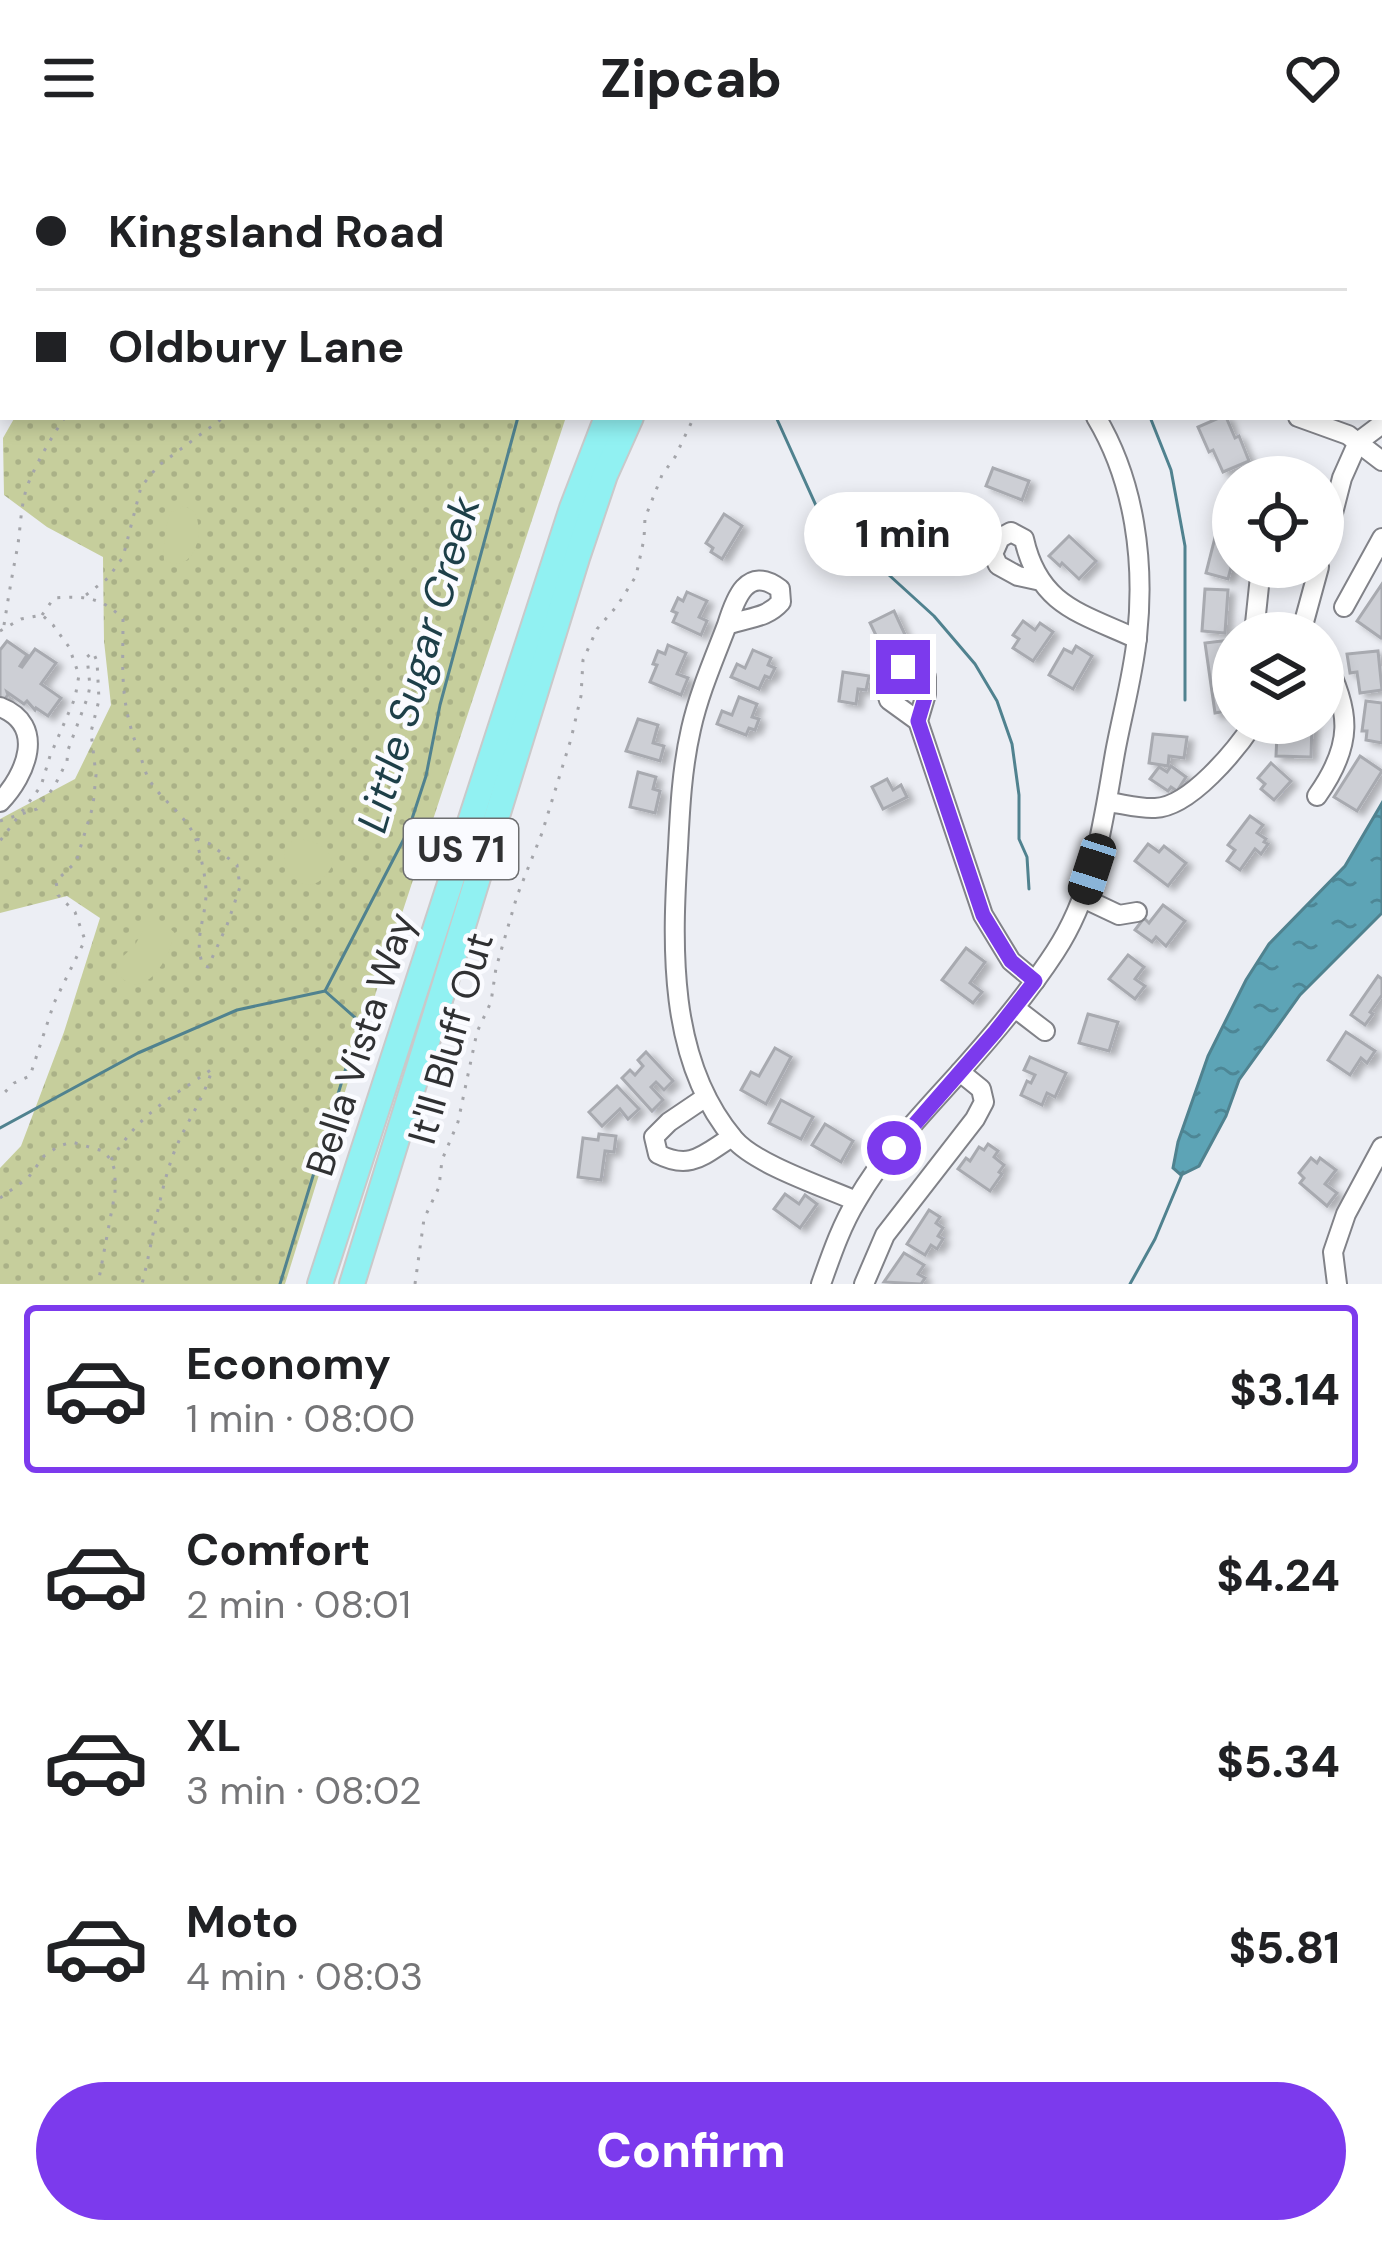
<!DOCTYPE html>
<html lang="en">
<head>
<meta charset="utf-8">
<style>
	body { margin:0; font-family:"DM Sans",sans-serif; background:#f2f2f2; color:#202124; height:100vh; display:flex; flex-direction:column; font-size:45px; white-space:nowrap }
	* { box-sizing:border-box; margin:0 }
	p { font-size:39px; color:#757577 }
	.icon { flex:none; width:66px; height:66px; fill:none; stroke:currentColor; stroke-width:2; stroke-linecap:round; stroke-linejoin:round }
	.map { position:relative; height:1128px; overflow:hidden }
	.sheet { display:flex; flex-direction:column; background:#fff; flex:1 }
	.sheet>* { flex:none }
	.top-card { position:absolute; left:0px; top:0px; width:1383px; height:264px; box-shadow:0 6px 18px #0003; display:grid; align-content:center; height:264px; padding:0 36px; background:#fff }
	.tools { position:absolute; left:1212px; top:300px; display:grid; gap:24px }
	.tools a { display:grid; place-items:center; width:132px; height:132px; border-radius:50%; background:#fff; box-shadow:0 6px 18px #0003; font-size:60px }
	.end { position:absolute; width:54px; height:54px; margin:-27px; border:15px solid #7c3aed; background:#fff; box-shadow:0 0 0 6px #fff }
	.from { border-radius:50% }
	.bubble { position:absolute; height:84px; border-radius:42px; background:#fff; box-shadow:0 6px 18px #0003; font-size:39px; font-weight:800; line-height:84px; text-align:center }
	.car { position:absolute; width:36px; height:72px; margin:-36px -18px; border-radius:15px; box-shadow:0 0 9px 3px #0007; background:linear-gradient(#222 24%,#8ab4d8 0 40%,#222 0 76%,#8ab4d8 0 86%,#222 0) }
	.top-card b { display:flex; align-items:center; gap:42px; height:114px; font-size:45px }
	.top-card b+b { border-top:3px solid #e0e0e0 }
	.top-card i { width:30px; height:30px; background:#202124 }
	ul { padding:21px 0 0; list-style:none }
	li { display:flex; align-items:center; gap:36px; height:168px; margin:0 24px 18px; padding:0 12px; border:6px solid transparent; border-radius:12px }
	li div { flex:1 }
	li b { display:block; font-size:45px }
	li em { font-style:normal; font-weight:800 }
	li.active { border-color:#7c3aed }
	li>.icon { width:108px; height:108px; stroke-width:1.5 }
	.button { display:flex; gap:24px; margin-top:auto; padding:24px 36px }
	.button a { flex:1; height:138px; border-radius:72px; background:#7c3aed; color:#fff; font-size:48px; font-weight:800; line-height:138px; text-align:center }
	header { display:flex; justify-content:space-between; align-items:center; height:156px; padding:0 36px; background:#fff; font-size:54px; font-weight:800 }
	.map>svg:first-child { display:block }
	.grass { fill:url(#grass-dots) }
	.pitch { fill:#c6ce9c }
	.water { fill:url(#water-ripples); stroke:#50828f; stroke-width:3 }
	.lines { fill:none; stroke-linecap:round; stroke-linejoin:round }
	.stream { stroke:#50828f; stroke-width:3 }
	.building { fill:#cdcfd5; stroke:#a8aab0; stroke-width:3; filter:url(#shadow) }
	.minor-casing { stroke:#818288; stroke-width:22 }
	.major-casing { stroke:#c9c9ca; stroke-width:28 }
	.path { stroke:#a4a5aa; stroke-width:3; stroke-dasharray:3 9; stroke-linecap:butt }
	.minor { stroke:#fff; stroke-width:18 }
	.major { stroke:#91f1f2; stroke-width:24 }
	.route { stroke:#7c3aed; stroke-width:15 }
	.labels { text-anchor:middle; stroke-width:9; stroke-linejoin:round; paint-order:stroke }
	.shield { fill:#fafbff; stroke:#6d6e70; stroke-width:3 }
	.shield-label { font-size:36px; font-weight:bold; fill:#303133 }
	.street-label { font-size:39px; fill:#303133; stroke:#fafbff }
	.water-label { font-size:42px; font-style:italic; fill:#1d3f48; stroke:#fafbff }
</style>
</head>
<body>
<header><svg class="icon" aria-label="menu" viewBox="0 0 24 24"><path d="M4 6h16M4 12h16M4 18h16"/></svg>Zipcab<svg class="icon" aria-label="heart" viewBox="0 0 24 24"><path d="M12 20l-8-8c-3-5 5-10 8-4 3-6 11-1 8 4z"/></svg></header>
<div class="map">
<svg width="1382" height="1128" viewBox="0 0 1382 1128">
	<defs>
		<pattern id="grass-dots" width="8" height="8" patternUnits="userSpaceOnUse" patternTransform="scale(3)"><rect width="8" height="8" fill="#c6ce9c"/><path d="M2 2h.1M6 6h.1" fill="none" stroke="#aab187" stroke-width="1.8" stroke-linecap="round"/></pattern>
		<pattern id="water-ripples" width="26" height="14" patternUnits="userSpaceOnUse" patternTransform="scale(3)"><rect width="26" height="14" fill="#5da4b6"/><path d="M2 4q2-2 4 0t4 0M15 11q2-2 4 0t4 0" fill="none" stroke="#4d8695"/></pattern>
		<filter id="shadow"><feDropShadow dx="6" dy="4" stdDeviation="3" flood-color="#0004"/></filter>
	</defs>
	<rect width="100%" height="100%" fill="#eceef4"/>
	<g class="grass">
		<polygon points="116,0 724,0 722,3 116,3"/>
		<polygon points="15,261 566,261 377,833 285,1128 0,1128 0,1012 21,990 64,876 100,762 67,740 0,757 0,663 75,623 111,549 104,485 103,401 47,371 4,339 3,282"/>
	</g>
	<g class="pitch">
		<path d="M185,350c3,2 7,3 9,6 12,18 0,65 -30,48 -1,-11 2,-39 7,-48z"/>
		<path d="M295,683c20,2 33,5 38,25 -17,36 -49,21 -49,-15z"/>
		<path d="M153,766h9l12,10c-3,26 -31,75 -58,40l1,-10 18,-17 9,-16z"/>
	</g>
	<polygon class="water" points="1382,647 1382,757 1300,839 1239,924 1226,960 1199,1010 1181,1019 1173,1012 1178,986 1208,900 1246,824 1269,788 1345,710"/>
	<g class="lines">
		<g class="stream">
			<polyline points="705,0 706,3"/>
			<polyline points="1013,0 1016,3"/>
			<polyline points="676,3 679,0"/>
			<polyline points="862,3 864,0"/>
			<polyline points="0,197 3,196"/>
			<polyline points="776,261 832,385 866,393 878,409 934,460 975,508 997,545 1012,588 1019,639 1019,683 1027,701 1029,733"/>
			<polyline points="1150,261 1171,314 1185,390 1185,544"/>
			<polyline points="0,972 138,897 237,854 325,835 408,675 426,620 440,549 518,261"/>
			<polyline points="280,1128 360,866 325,835"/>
			<polyline points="1130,1128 1155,1083 1183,1016"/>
		</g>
	</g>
	<g class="building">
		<polygon points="1221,261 1226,261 1235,282 1239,280 1249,305 1223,316 1213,294 1209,296 1198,271"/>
		<polygon points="993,312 1029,325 1022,344 986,330"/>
		<polygon points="1222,354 1233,357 1233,404 1228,423 1206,417"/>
		<polygon points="724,358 742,370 722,403 711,396 713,392 706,387"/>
		<polygon points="1069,380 1096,405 1079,423 1062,407 1060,410 1049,400"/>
		<polygon points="1382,428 1382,481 1381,482 1357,465"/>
		<polygon points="1205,433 1228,434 1225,477 1202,475"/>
		<polygon points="687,436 707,445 699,461 707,465 701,479 673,466 677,457 672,455 678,442 683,445"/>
		<polygon points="894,455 907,483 884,496 870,467"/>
		<polygon points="1023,465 1035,474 1040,467 1053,476 1033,505 1013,492 1019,483 1013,479"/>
		<polygon points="1230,484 1233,554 1215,557 1205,487"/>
		<polygon points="7,485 27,499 20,510 22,511 35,493 56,507 41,528 61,542 48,560 36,552 35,554 27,545 24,548 7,536 8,539 3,545 0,543 0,494"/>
		<polygon points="668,489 686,497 677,518 688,522 681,539 650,526 657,509 653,508 658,495 665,498"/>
		<polygon points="1076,490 1092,500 1073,533 1049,519 1064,493 1072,497"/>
		<polygon points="753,494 771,502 768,509 775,512 770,522 765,520 759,533 731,521 737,508 745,512"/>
		<polygon points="1378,495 1382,534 1360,537 1357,516 1350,517 1347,498"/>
		<polygon points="843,516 869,520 866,534 858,533 856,548 839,545"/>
		<polygon points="739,541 757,548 752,561 759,563 755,574 749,572 746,579 717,568 722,555 732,559"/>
		<polygon points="1366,545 1382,547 1382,587 1366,584 1367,575 1362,575"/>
		<polygon points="638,563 658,569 653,587 664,590 660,605 626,595"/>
		<polygon points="1293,567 1312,567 1311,601 1276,600 1277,579 1292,580"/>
		<polygon points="1153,578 1187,581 1184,602 1169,600 1168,610 1149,607"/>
		<polygon points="1360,600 1382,615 1357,655 1334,641"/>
		<polygon points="1271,607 1291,625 1274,644 1261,633 1265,628 1258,622"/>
		<polygon points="1171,610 1186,621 1177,635 1171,631 1168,635 1150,623 1159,611 1167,616"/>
		<polygon points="638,616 656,621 653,633 660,635 655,657 630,651"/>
		<polygon points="887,623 893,634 901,629 907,641 883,653 872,631"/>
		<polygon points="1250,660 1263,669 1257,677 1266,683 1264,686 1268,688 1261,698 1255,693 1240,714 1227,705 1235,694 1228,689"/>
		<polygon points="1148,688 1159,696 1164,690 1186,707 1168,730 1135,705"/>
		<polygon points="1163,749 1185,765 1166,790 1156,781 1152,786 1135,774 1144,762 1149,767"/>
		<polygon points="966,792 985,806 970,827 982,836 973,847 942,824"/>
		<polygon points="1128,799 1144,811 1135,823 1145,830 1135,843 1109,823"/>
		<polygon points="1378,820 1382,823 1382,839 1370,856 1373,858 1365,869 1351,859"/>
		<polygon points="1088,858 1118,866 1109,895 1079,887"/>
		<polygon points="1346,876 1375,895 1367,907 1361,902 1350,919 1328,904"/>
		<polygon points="775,892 791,901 766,948 741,934 751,916 759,920"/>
		<polygon points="646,896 673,925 664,934 656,926 651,931 663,944 652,955 622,922 630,914 635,919 643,910 638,904"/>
		<polygon points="1030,901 1066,917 1055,941 1047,937 1042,949 1021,939 1027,925 1031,927 1035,919 1024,914"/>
		<polygon points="617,930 639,953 628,963 620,953 602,970 589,956"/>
		<polygon points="781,944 813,961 801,983 769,967"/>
		<polygon points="825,968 853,985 841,1006 812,989"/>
		<polygon points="599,978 616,980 614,996 605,995 601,1024 578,1021 583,982 598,984"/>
		<polygon points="988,988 998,995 994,1001 1004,1009 999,1016 1002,1018 990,1035 958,1013 966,1002 970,1005 979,991 984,994"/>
		<polygon points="1311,1002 1317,1007 1320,1002 1336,1014 1325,1028 1337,1037 1327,1050 1300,1027 1304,1022 1299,1017"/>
		<polygon points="785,1038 799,1048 805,1039 817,1048 800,1072 774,1053"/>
		<polygon points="929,1054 940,1061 936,1067 943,1072 938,1080 943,1083 937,1093 931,1089 925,1099 907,1088"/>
		<polygon points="904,1097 924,1109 918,1118 925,1122 921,1128 884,1126"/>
	</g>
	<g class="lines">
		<defs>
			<g id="minor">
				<polyline points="75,3 75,0"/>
				<polyline points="890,3 893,0"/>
				<polyline points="0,67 3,66"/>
				<polyline points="1298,261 1348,279 1382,305"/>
				<polyline points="1323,396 1342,322 1358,286 1382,268"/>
				<path d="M1041,425l-23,-5 -20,-11 -5,-11 7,-16 11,-6 13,7c15,67 57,74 113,100"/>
				<polyline points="1344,451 1382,382"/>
				<path d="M727,469c8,-26 20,-61 53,-36l1,13c-15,17 -33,15 -54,23 -13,34 -28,68 -36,104 -9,39 -11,79 -13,119 -6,97 -11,212 56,291 21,25 90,48 122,62"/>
				<polyline points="1254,477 1261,411"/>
				<polyline points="1301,477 1319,411"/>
				<path d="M0,551c47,18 26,68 0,95"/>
				<path d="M918,565l-29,-21 -4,-13c11,-22 21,-25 41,-10v17l-8,27 65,194 28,46 24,20"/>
				<path d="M1317,640c36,-51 35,-84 6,-139"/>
				<path d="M1108,646c15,2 33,7 47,6 35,-1 81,-58 99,-85"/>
				<polyline points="1083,742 1119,759 1137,756"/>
				<polyline points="1015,852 1045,875"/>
				<path d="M706,941l-37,25 -15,15 4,17c33,17 46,0 74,-17"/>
				<path d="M821,1128c10,-28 20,-58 36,-84 27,-47 66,-87 102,-127 35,-39 68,-78 96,-121 40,-61 48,-130 60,-199 7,-38 18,-77 22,-116 8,-75 -2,-155 -41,-220"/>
				<polyline points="864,1128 885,1079 975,963 984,946 981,933 960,916"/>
				<polyline points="1337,1128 1333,1096 1346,1058 1382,991"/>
			</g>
			<g id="major">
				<polyline points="849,0 849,3"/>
				<polyline points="765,3 768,0"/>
				<polyline points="799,3 801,0"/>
				<polyline points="320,1128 572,352 607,261"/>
				<polyline points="352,1128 577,402 605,319 631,261"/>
			</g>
		</defs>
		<use href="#minor" class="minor-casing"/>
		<use href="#major" class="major-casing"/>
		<g class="path">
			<polyline points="142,3 142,0"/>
			<polyline points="388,3 391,0"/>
			<polyline points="1116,3 1120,0"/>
			<polyline points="1380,103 1382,101"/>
			<polyline points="0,207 3,188"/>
			<polyline points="86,439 108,422 123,401 141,331 158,310 224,261"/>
			<path d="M42,459l12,-17c29,-2 47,-2 69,21 0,55 -4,82 17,136 3,8 5,18 10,26 14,23 42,37 48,66 4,15 8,31 8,46 0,25 -13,47 -3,72l5,2 19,-42 13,-38 -3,-22 -27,-21 -13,-5"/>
			<path d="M4,469c4,-25 8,-50 13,-75 4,-22 3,-44 11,-66 10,-24 23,-46 37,-67"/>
			<polyline points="0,475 21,463 42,459 53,469 69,491 79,519 75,542 50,600 41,630 0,685"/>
			<polyline points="0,665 37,653 54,631 67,605 68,594 88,540 90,530 87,501 93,496 97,505 99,544 91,576 96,619 93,650 76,706 56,725 58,739 75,756 85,784 54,847 30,920 14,927 0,941"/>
			<path d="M111,1004c30,-48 57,-60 101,-91 -8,31 -28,56 -39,86 -15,42 -20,86 -31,129"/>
			<polyline points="0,1042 28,1022 44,1000 59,990 72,986 103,995 111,1004 115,1015 115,1037 98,1128"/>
			<polyline points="415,1128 424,1063 439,1031 442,1004 458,966 477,876 491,846 496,812 517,740 542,677 571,583 581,540 583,504 597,473 617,450 636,420 644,383 645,362 662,319 675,301 694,261"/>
		</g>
		<use href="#minor" class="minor"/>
		<use href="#major" class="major"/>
	</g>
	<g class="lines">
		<polyline class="route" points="894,992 995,876 1035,825 1011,805 983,759 918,565 926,538 926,521 916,514 903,511"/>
	</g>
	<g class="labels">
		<rect class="shield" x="404" y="663" width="114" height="60" rx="9"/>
		<g class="shield-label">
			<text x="461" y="706">US 71</text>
		</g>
		<g class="street-label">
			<text transform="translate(450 882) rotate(-74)" y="14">It'll Bluff Out</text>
			<text transform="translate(360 888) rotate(-72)" y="14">Bella Vista Way</text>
		</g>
		<g class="water-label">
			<text transform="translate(418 508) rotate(-74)" y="15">Little Sugar Creek</text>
		</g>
	</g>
</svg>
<div class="tools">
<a><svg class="icon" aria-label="locate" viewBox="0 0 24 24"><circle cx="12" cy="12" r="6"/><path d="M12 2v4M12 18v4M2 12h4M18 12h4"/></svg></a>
<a><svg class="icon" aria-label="layers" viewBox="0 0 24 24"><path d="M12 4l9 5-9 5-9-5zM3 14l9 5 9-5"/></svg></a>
</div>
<i class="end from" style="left:894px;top:992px"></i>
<i class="end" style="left:903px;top:511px"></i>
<div class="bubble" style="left:804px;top:336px;width:198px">1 min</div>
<i class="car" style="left:1092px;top:713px;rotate:198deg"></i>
<div class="top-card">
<b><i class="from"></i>Kingsland Road</b>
<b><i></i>Oldbury Lane</b>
</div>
</div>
<section class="sheet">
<ul>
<li class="active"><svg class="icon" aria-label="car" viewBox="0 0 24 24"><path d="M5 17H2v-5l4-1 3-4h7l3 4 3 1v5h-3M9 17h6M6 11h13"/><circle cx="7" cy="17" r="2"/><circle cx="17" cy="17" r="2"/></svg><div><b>Economy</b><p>1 min · 08:00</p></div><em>$3.14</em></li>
<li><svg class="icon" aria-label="car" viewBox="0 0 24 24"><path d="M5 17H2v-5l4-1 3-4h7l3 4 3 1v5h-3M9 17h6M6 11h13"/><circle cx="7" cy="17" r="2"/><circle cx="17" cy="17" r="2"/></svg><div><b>Comfort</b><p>2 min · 08:01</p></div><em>$4.24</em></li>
<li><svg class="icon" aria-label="car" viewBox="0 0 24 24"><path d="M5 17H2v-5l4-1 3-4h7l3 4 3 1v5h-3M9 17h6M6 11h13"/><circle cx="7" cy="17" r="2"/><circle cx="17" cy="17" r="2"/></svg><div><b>XL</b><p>3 min · 08:02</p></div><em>$5.34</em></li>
<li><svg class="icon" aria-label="car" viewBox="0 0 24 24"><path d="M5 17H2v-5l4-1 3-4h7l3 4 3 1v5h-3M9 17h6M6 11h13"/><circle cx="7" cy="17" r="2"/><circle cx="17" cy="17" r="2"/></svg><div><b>Moto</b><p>4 min · 08:03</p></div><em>$5.81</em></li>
</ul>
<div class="button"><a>Confirm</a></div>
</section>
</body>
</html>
